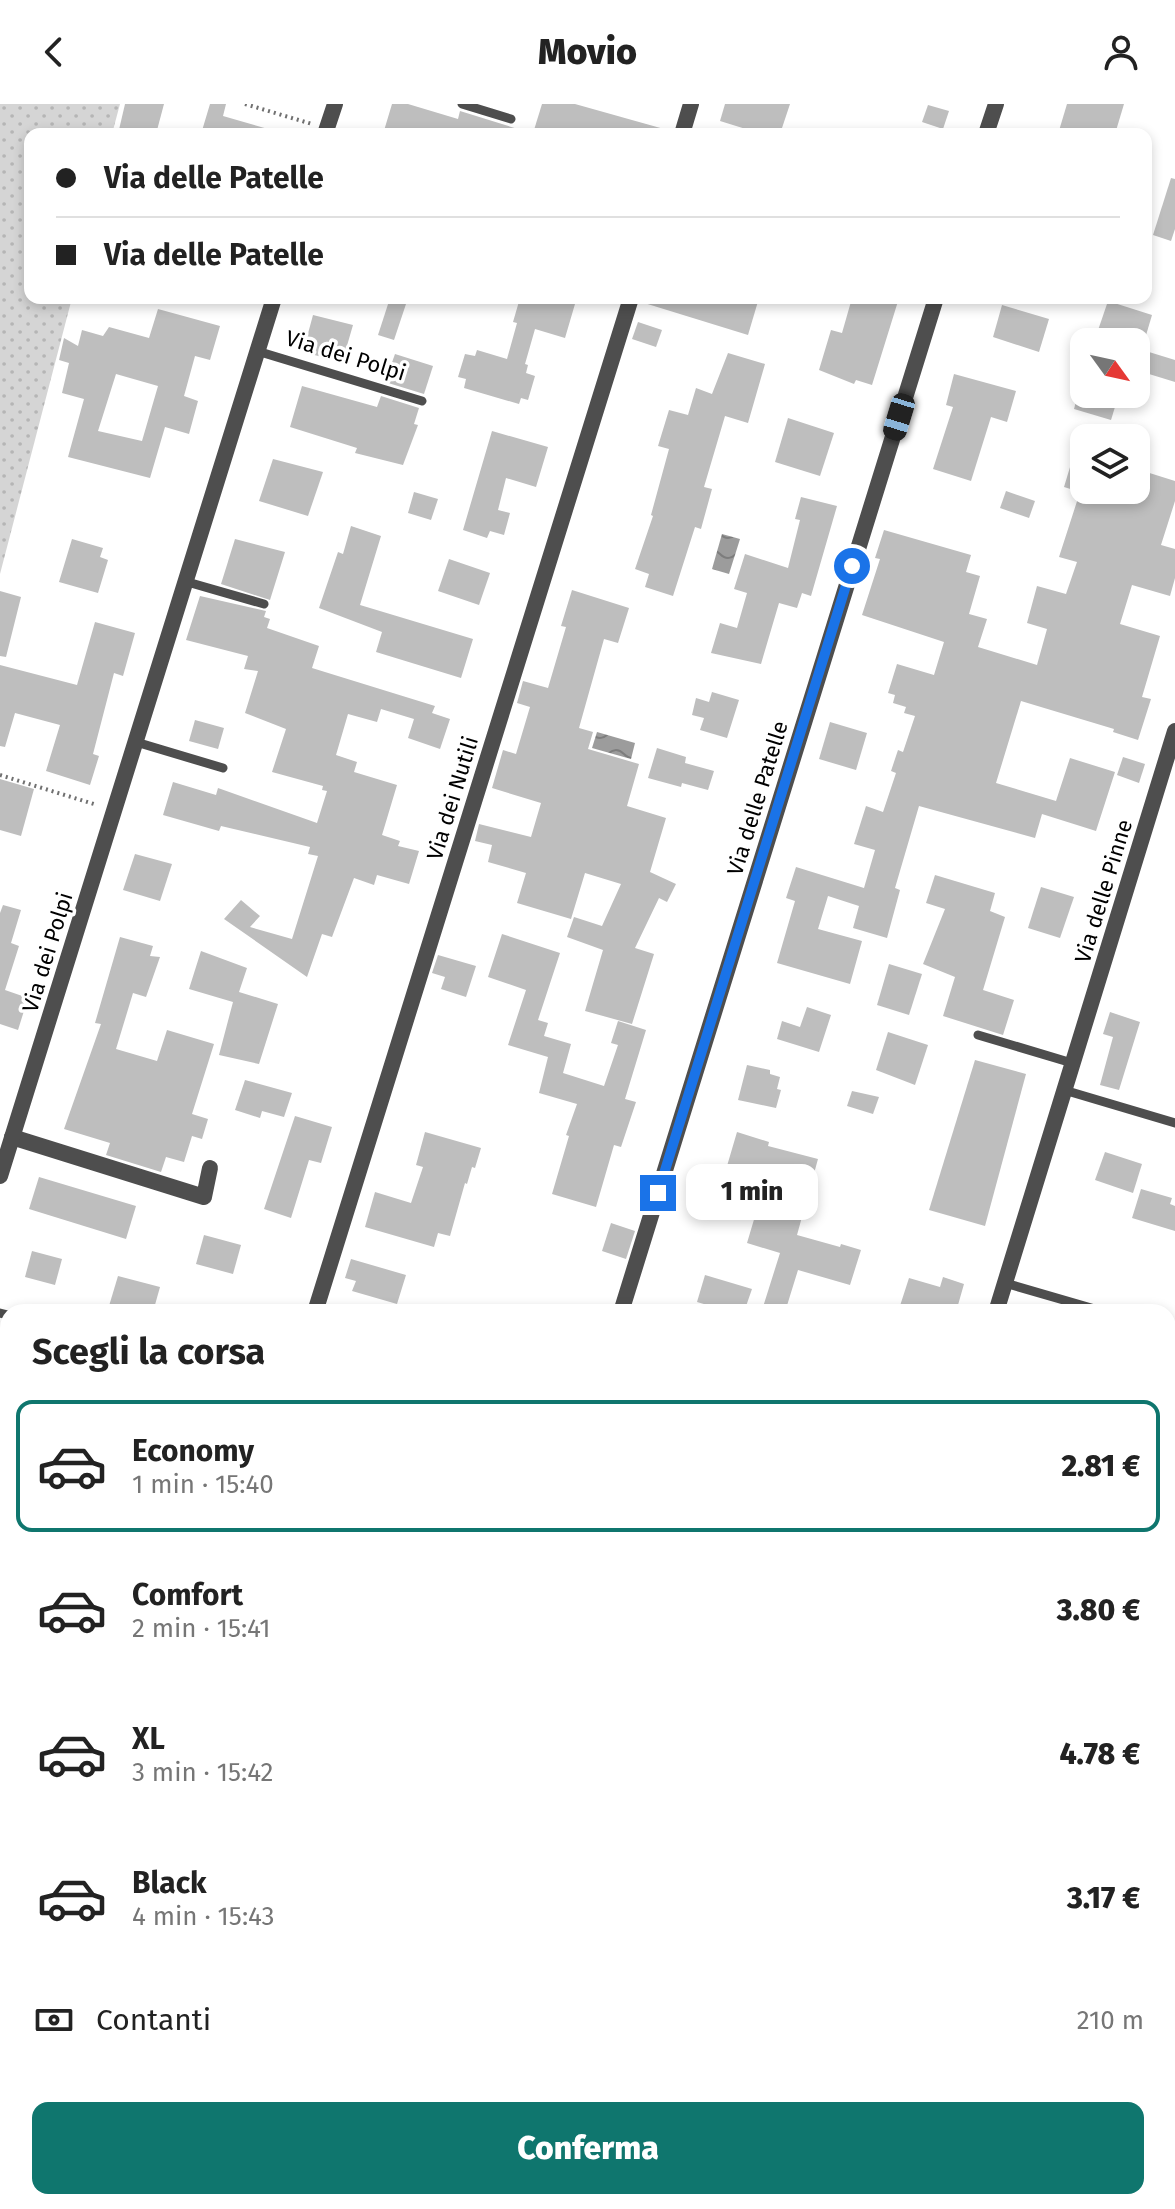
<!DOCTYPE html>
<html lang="it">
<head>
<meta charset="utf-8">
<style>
	body { margin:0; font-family:"Fira Sans",sans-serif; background:#f6f6f6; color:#222; height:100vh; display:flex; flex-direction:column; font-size:30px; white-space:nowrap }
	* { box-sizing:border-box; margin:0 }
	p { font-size:26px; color:#767676 }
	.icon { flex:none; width:44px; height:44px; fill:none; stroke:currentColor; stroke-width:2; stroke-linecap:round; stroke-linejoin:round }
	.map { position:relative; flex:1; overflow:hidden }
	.sheet { position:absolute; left:0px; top:1200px; width:1176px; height:906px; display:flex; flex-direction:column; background:#fff; border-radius:24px 24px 0 0; box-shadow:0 4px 12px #0003 }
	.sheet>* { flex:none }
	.banner { position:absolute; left:24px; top:24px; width:1128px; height:176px; border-radius:16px; box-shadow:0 4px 12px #0003; display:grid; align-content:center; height:176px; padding:0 32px; background:#fff }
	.needle { width:52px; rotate:123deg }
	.buttons { position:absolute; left:1070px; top:224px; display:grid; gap:16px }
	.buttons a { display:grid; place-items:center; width:80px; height:80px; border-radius:16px; background:#fff; box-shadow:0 4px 12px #0003; font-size:40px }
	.end { position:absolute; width:36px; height:36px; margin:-18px; border:10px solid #1a73e8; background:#fff; box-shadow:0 0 0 4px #fff }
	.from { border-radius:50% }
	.bubble { position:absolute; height:56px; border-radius:16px; background:#fff; box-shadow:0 4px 12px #0003; font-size:26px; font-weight:800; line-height:56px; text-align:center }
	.car { position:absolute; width:24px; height:48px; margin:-24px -12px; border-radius:10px; box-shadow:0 0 6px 2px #0007; background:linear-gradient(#222 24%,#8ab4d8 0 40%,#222 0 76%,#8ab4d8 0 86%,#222 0) }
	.banner b { display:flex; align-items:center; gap:28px; height:76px; font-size:30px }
	.banner b+b { border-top:2px solid #e0e0e0 }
	.banner i { width:20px; height:20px; background:#222 }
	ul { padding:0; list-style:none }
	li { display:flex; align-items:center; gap:24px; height:132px; margin:0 16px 12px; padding:0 16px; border:4px solid transparent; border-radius:16px }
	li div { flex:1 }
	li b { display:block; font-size:30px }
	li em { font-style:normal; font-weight:800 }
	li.active { border-color:#0f766e }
	li>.icon { width:72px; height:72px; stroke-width:1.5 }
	h2 { padding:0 32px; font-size:36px; line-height:96px }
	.pay { display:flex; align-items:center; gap:20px; height:88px; padding:0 32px; font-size:30px }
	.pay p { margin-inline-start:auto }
	.primary-button { display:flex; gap:16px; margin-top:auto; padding:16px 32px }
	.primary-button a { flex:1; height:92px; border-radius:16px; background:#0f766e; color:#fff; font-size:32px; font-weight:800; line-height:92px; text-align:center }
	header { display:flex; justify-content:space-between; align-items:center; height:104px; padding:0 32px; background:#fff; font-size:36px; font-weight:800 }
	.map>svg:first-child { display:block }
	.grass { fill:url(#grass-dots) }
	.water { fill:url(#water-waves) }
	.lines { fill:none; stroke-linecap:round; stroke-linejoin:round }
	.stream { stroke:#9c9c9c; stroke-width:6 }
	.building { fill:#bebebe; fill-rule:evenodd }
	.path { stroke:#707070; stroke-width:4; stroke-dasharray:2 4; stroke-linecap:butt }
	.service { stroke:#4e4e4e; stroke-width:9 }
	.minor { stroke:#4e4e4e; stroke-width:16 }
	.tertiary { stroke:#4e4e4e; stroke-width:16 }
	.route { stroke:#1a73e8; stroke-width:10 }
	.labels { text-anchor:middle; stroke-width:7; stroke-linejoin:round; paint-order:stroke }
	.street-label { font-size:22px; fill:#000; stroke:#fff }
</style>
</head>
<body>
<header><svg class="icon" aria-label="back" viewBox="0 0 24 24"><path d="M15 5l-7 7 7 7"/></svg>Movio<svg class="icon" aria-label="person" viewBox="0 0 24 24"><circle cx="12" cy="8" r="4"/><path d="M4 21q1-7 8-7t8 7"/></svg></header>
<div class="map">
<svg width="1175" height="2105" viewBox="0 0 1175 2105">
	<defs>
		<pattern id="grass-dots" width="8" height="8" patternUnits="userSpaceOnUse" patternTransform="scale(2)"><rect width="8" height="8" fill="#d5d5d5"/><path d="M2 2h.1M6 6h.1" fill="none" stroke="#b5b5b5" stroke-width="1.8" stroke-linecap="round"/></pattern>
		<pattern id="water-waves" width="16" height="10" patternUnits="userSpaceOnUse" patternTransform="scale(2)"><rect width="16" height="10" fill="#9c9c9c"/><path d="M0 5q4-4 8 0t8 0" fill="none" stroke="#7d7d7d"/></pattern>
	</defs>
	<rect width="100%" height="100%" fill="#fff"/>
	<g class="grass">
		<polygon points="0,0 120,0 112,30 30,30 30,131 25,149 30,150 30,194 72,194 0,470"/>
		<polygon points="0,2066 8,2068 8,2098 154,2098 188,2105 0,2105"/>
	</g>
	<g class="water">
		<polygon points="722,430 740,435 729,470 712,465"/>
		<polygon points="597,628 635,639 631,655 592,644"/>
	</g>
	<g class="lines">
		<g class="stream">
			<polyline points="0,1978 8,1979"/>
			<polyline points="585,2098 619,2105"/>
		</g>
	</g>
	<g class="building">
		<polygon points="125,0 164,0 156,30 118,30"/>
		<polygon points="210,0 226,0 223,12 268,25 267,30 201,30"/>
		<polygon points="392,0 408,0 458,15 460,7 521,26 520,30 383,30"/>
		<polygon points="542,0 575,0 664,25 663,30 548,30 534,26"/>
		<polygon points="725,0 790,0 780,30 762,30 720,17"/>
		<polygon points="1067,0 1124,0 1115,30 1058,30"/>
		<polygon points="928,1 949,7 943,25 922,18"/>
		<polygon points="1171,74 1175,75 1175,125 1171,137 1153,131"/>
		<polygon points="390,194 408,194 394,236 378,231"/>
		<polygon points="520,194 553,194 575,200 565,234 535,225 525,260 528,261 526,269 535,272 528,296 521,294 519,300 464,284 466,275 458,273 465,250 475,252 477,246 507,255 517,219 513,218"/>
		<polygon points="642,194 759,194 748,231 641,198"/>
		<polygon points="852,194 899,194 872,281 856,276 854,280 819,266 831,226 842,229"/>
		<polygon points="1108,197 1152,211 1144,238 1094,238"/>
		<polygon points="1002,201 1049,215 1039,248 993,233"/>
		<path d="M158,205l62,17 -10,34 -15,-4 -11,40 14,5 -9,33 -24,-7 -15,51 -82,-21 16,-58 -22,-6 7,-30 -10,-3 5,-22 14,8 4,-16 21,6 6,-9 40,11zM116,270l42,12 -16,55 -44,-10z"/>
		<polygon points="313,211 353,221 344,252 323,247 322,253 303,248"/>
		<polygon points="638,218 662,226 656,243 632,235"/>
		<polygon points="1136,244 1175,256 1175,278 1136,266"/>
		<polygon points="728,249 765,260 748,319 725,312 704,383 712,385 701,425 695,423 673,492 645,483 649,470 635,465 653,412 651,411 669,345 658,342 669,306 688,311 696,284 712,290"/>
		<polygon points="395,250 433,262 424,290 385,278"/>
		<polygon points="954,270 1016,287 1007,318 991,313 971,377 933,365 953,303 946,301"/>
		<polygon points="302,282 377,303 381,292 419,304 414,320 418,321 403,361 355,349 357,344 290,323"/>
		<polygon points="1078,290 1119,290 1111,316 1074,305"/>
		<polygon points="788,314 834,329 820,372 775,358"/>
		<polygon points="492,327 548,343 536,383 506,374 498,406 510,409 504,431 490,427 487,434 463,426"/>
		<polygon points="1080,330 1084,331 1084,386 1136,386 1140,366 1175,377 1175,397 1161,441 1175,445 1175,474 1170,492 1132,481 1120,520 1160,532 1142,593 1151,595 1138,636 1113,628 1114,625 1021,597 996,679 1056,697 1070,654 1115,668 1096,727 1042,710 1035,734 919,702 895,784 900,786 887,834 853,824 859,802 828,792 818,825 862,837 850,880 777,859 795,797 786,794 796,763 864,784 875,746 854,740 866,702 883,708 896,669 891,667 898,646 903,648 915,612 904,609 906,603 893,599 895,591 888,589 897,560 934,571 944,538 862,511 880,455 875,454 884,426 971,451 966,468 980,472 969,510 987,515 978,543 1037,561 1047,525 1027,519 1037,482 1066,490 1077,458 1059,453 1080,388 1064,383"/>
		<polygon points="273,355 323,368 308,412 259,397"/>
		<polygon points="1006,387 1035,397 1029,414 1000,404"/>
		<polygon points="414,388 438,395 431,416 408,409"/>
		<polygon points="801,393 837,402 811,492 802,489 797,504 779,499 761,560 711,549 720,519 737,524 747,489 734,485 745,450 788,464 800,416 795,415"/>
		<polygon points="351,422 381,432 360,501 473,535 461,574 376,548 382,528 319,504 338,448 343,450"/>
		<polygon points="72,435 103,444 100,453 108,456 98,489 59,478"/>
		<polygon points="235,435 285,448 270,496 221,480"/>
		<polygon points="449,455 490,469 479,501 438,487"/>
		<polygon points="572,486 629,504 618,539 604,535 579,624 593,628 588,645 639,660 627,702 666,714 650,768 676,780 667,798 659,794 635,844 654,850 632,920 585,907 603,846 567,833 574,813 602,822 621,780 585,769 571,815 517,799 526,769 488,758 492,741 475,737 479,720 531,733 541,699 492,684 503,646 516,650 530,603 517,599 523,577 548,584 566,523 561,522"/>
		<polygon points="0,487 21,493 6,553 0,552"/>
		<polygon points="200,492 266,507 264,513 270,515 267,524 319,542 312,564 435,602 432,609 450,615 440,645 408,634 414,615 381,605 377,618 348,610 336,651 357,658 354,668 397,681 382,731 400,737 398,742 419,747 409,780 377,771 374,781 354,774 332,833 322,830 307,873 224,815 241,796 260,812 250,823 292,835 318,752 308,750 310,743 221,722 219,727 163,711 173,678 216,691 218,684 317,719 327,687 322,686 323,682 272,668 286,625 245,609 258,567 244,565 248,552 186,536"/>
		<polygon points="95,518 135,529 123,572 114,569 93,650 99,652 90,681 46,667 60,621 15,609 5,643 0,642 0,561 77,581"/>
		<polygon points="712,588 739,596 727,634 700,626 704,614 692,611 696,594 709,598"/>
		<polygon points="195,616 224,624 218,645 189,637"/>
		<polygon points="830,618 867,629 856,666 819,655"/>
		<polygon points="657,644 686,653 685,659 714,667 708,686 682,679 681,683 648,674"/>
		<polygon points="1123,653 1145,660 1139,679 1117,671"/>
		<polygon points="0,675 34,685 21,732 0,726"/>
		<polygon points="135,750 172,760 160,797 123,786"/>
		<polygon points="935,771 995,789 990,807 1005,813 983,886 1014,896 1003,931 943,912 955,873 923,860 945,805 926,799"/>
		<polygon points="1041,783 1074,793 1060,834 1028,824"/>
		<polygon points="3,801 21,806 11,839 19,842 5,886 28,894 18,926 0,920 0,809"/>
		<polygon points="502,830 560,849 538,916 548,919 544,932 571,940 563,969 604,982 618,941 611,939 618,917 646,926 625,995 636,998 621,1043 614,1041 596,1103 552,1090 569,1032 566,1031 577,1000 539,989 548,953 508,941 526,886 488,873"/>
		<polygon points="120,833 153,842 150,852 160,853 146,893 133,889 116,945 157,957 167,926 214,940 192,1010 208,1015 202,1035 192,1032 184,1058 166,1053 161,1068 106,1051 110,1039 64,1025 101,920 95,919"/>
		<polygon points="201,847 247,864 239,888 278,900 259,960 219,951 233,898 189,885"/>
		<polygon points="438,851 476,862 466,893 441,885 445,873 432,869"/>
		<polygon points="889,860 922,870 909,911 877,901"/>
		<polygon points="807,903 831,911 819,948 777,935 782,917 800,923"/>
		<polygon points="1110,908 1140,918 1119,986 1100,981 1113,933 1103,930"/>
		<polygon points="888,928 928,941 915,981 876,966"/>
		<polygon points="975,956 1026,970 985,1122 929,1106"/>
		<polygon points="747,961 770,966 770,970 780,973 777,985 781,986 776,1004 738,996"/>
		<polygon points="245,976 292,989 284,1013 262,1007 260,1014 235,1006"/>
		<polygon points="852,987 879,993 873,1010 847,1002"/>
		<polygon points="295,1012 332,1023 321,1059 309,1056 291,1114 264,1105"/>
		<polygon points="425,1028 481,1044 475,1064 472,1063 467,1080 465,1079 450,1132 438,1129 434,1143 365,1123 375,1088 411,1099 423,1063 416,1061"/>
		<polygon points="737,1028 769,1038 768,1042 818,1055 797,1131 840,1143 841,1140 861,1146 850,1181 798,1166 785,1208 763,1203 780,1149 747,1139 761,1092 728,1082 720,1108 698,1101 702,1090 693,1087 698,1072 722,1079"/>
		<polygon points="1105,1048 1142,1060 1133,1089 1095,1076"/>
		<polygon points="39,1073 136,1102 126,1135 29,1105"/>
		<polygon points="1141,1085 1172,1094 1170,1100 1175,1102 1175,1127 1132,1114"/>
		<polygon points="611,1119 635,1127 626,1155 602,1147"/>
		<polygon points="204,1131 241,1141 233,1170 196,1160"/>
		<polygon points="32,1147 62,1155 55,1181 25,1173"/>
		<polygon points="351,1155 406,1171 397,1200 352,1187 356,1177 345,1174"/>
		<polygon points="705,1171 752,1185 744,1208 731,1208 697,1198"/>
		<polygon points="118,1172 160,1183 153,1208 129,1208 109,1202"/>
		<polygon points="943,1173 964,1180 956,1208 898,1208 909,1174 940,1183"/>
	</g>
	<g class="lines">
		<g class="path">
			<polyline points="245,0 312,20"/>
			<polyline points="0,671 97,701"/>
			<polyline points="0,1736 8,1739"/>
			<polyline points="0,2027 8,2028"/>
			<polyline points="343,2098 377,2105"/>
		</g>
		<g class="service">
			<polyline points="462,0 511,15"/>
			<polyline points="257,247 422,297"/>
			<polyline points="184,477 264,500"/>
			<polyline points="136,638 223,664"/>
			<polyline points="978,931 1072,959"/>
			<polyline points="1064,986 1175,1019"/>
			<polyline points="1005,1179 1105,1208"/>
			<polyline points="0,1209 8,1211"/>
			<polyline points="1168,1226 1175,1228"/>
			<polyline points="1168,1434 1175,1436"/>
			<polyline points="1168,1646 1175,1648"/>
			<polyline points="1168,1759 1175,1761"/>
			<polyline points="1168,1918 1175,1894"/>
			<polyline points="0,2061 8,2062"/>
			<polyline points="180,2098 214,2105"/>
			<polyline points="1114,2105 1116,2098"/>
		</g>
		<g class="minor">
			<polyline points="325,30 335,0"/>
			<polyline points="682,30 691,0"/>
			<polyline points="986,30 996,0"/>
			<polyline points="12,1033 204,1093 210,1064"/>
			<polyline points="0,1072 274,194"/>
			<polyline points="315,1208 631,194"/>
			<polyline points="621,1208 936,194"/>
			<polyline points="996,1208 1175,627"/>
		</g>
		<g class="tertiary">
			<polyline points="0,1908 8,1910"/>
			<polyline points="0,1930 8,1932"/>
			<polyline points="804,2098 839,2105"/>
			<polyline points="913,2098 944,2105"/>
		</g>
	</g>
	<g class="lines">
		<polyline class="route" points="658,1089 852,462"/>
	</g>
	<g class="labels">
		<g class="street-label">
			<text transform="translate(346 251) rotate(17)" y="8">Via dei Polpi</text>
			<text transform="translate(452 694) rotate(-73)" y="8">Via dei Nutili</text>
			<text transform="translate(757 694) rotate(-73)" y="8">Via delle Patelle</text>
			<text transform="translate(1103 787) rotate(-73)" y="8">Via delle Pinne</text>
			<text transform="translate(47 848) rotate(-73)" y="8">Via dei Polpi</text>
		</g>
	</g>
</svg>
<div class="buttons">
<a><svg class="needle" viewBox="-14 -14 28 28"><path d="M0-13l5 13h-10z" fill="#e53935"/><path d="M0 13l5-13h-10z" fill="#767676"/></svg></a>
<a><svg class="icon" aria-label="layers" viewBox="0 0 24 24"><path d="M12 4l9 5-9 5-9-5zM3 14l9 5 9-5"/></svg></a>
</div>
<i class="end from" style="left:852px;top:462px"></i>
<i class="end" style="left:658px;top:1089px"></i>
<div class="bubble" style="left:686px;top:1060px;width:132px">1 min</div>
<i class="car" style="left:899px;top:313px;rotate:197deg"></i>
<div class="banner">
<b><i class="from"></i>Via delle Patelle</b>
<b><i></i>Via delle Patelle</b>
</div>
<section class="sheet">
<h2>Scegli la corsa</h2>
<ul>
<li class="active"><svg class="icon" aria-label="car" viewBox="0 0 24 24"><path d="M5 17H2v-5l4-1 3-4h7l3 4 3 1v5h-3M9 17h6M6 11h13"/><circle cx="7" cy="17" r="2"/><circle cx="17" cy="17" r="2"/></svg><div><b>Economy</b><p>1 min · 15:40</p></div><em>2.81 €</em></li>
<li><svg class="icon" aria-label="car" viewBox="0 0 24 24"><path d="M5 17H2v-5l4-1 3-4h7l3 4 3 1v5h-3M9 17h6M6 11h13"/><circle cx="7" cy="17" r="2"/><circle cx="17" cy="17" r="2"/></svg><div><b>Comfort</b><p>2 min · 15:41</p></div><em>3.80 €</em></li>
<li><svg class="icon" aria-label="car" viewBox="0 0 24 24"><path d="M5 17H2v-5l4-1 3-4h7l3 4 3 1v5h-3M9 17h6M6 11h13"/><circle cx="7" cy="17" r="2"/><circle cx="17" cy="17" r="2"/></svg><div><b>XL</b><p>3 min · 15:42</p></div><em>4.78 €</em></li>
<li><svg class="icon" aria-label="car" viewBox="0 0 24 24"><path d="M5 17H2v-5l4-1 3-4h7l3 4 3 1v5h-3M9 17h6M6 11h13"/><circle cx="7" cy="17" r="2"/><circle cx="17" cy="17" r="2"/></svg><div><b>Black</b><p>4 min · 15:43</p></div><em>3.17 €</em></li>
</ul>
<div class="pay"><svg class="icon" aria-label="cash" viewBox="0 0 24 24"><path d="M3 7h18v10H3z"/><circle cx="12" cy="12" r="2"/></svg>Contanti<p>210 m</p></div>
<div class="primary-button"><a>Conferma</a></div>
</section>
</div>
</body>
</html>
